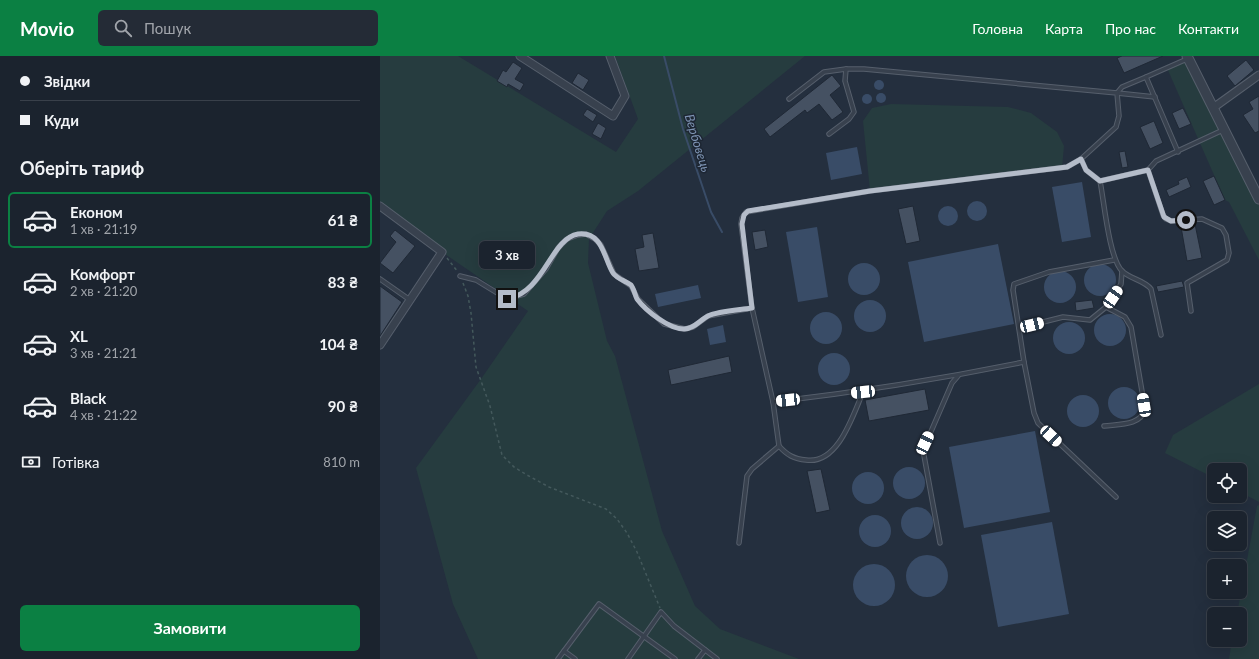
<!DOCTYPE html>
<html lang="uk">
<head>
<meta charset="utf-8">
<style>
	body { margin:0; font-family:Lato,sans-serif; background:#242b36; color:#f1f3f6; height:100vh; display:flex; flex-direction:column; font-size:15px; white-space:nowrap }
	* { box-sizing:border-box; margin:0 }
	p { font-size:13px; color:#a0a4aa }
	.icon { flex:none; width:22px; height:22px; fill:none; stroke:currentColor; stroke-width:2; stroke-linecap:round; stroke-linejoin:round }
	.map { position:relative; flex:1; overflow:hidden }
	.side { display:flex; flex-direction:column; background:#1b232e; width:380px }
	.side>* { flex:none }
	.guide { display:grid; align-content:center; height:88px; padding:0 20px; background:#1b232e }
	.buttons { position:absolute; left:827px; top:407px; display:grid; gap:8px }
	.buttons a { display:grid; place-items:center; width:40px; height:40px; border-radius:6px; background:#1b232e; box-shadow:0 4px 16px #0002,0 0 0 1px #39404a; font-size:20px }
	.end { position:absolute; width:18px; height:18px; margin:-9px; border:5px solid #b4bcc9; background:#111; box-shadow:0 0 0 2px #111 }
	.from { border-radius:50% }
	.bubble { position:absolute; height:28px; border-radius:6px; background:#1b232e; box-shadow:0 4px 16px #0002,0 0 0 1px #39404a; font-size:13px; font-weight:700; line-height:28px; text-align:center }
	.car { position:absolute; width:12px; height:24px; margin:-12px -6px; border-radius:5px; box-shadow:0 0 3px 1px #0007; background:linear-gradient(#fff 24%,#345 0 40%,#fff 0 76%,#345 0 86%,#fff 0) }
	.guide b { display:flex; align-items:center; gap:14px; height:38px; font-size:15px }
	.guide b+b { border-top:1px solid #39404a }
	.guide i { width:10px; height:10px; background:#f1f3f6 }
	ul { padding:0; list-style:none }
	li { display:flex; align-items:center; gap:12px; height:56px; margin:0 8px 6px; padding:0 12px; border:2px solid transparent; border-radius:6px }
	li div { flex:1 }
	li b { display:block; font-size:15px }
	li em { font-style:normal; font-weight:700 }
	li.on { border-color:#0b8043 }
	li>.icon { width:36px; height:36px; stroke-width:1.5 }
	h2 { padding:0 20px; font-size:18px; line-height:48px }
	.pay { display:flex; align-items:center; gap:10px; height:44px; padding:0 20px; font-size:15px }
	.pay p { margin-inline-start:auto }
	.cta { display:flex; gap:8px; margin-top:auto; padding:8px 20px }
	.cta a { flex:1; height:46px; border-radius:6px; background:#0b8043; color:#fff; font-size:16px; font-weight:700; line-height:46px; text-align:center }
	header { display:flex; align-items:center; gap:24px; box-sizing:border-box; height:56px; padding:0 20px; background:#0b8043; color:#fff }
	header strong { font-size:19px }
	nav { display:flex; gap:22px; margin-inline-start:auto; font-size:14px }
	.search { width:280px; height:36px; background:#242b36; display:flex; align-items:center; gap:10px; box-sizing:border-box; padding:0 14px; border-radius:6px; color:#a0a4aa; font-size:15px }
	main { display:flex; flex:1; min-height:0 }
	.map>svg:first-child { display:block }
	.green { fill:#263c3f }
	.water { fill:#394c67 }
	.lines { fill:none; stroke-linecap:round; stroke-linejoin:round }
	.stream { stroke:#394c67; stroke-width:2 }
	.building { fill:#455162; stroke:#1f2835 }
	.service-casing { stroke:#565f6c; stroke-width:5.5 }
	.minor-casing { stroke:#565f6c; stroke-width:9 }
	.tertiary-casing { stroke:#565f6c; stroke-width:11 }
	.path { stroke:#44595c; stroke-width:1.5; stroke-dasharray:3 3; stroke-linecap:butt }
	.service { stroke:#38414e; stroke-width:3.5 }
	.minor { stroke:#38414e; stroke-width:7 }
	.tertiary { stroke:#38414e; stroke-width:9 }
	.route { stroke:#b4bcc9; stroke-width:5 }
	.labels { text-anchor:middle; stroke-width:3; stroke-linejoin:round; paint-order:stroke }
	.water-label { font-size:13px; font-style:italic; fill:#7c92b1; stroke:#1d2633 }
</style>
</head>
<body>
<header>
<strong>Movio</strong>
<div class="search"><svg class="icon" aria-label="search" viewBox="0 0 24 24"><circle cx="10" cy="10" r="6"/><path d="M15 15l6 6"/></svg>Пошук</div>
<nav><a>Головна</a><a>Карта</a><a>Про нас</a><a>Контакти</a></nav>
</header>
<main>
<section class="side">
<div class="guide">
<b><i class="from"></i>Звідки</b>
<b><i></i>Куди</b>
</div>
<h2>Оберіть тариф</h2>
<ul>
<li class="on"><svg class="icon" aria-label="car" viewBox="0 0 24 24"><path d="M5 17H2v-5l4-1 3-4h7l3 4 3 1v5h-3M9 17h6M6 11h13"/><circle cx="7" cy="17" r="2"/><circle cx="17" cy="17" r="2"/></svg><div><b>Економ</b><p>1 хв · 21:19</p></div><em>61 ₴</em></li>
<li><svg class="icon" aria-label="car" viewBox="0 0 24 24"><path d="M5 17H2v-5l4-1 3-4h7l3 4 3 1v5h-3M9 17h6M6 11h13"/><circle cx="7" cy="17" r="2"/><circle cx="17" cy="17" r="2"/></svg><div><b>Комфорт</b><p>2 хв · 21:20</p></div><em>83 ₴</em></li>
<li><svg class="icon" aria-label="car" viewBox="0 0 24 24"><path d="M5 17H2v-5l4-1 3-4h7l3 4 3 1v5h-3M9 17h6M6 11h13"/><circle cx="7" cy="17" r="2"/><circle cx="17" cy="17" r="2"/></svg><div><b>XL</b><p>3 хв · 21:21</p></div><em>104 ₴</em></li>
<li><svg class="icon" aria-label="car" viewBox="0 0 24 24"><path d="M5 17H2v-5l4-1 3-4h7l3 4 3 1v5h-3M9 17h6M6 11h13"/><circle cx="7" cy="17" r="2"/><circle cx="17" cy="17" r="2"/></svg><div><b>Black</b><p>4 хв · 21:22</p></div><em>90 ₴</em></li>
</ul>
<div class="pay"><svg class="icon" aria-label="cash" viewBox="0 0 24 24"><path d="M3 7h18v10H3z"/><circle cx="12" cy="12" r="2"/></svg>Готівка<p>810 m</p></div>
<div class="cta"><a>Замовити</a></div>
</section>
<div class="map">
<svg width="879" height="603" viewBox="0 0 879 603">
	<rect width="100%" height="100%" fill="#242f3e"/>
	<g class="green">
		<polygon points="0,0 78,0 236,96 258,63 235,0 425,0 258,135 227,155 209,183 208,207 227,285 235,300 282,475 315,550 340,573 419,603 98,603 73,548 36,412 101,323 148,255 62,196 0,150"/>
		<polygon points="809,3 879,148 879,204 849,146 845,144 787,12"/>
		<polygon points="511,48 628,51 651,57 677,76 684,90 682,112 490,135 483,65 492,52"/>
		<polygon points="879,328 879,446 860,436 860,414 834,414 834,422 785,397 793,379"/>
		<polygon points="879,449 879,603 849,603 852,584 860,584 860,558 857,558 877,450"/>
	</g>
	<g class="water">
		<circle cx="499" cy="29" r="5"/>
		<circle cx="501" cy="42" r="5"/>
		<circle cx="487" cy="43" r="5"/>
		<polygon points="477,91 482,118 451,124 446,97"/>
		<polygon points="702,126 711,181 682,186 672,131"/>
		<circle cx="597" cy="155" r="10"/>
		<circle cx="568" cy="160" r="10"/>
		<polygon points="437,171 448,241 418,246 406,176"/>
		<polygon points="618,188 634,268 544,286 528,206"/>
		<circle cx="484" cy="223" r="16"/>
		<circle cx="720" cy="224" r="16"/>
		<circle cx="680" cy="231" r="16"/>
		<polygon points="318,229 321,242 278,251 275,238"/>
		<circle cx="490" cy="260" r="16"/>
		<circle cx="446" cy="272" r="16"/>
		<circle cx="730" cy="274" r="16"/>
		<circle cx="689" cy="282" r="16"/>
		<polygon points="343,269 346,286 330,289 327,273"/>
		<circle cx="454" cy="313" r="16"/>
		<circle cx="744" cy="347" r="16"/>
		<circle cx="703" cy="355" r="16"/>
		<polygon points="655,375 670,456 584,472 569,391"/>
		<circle cx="529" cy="427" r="16"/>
		<circle cx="488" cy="432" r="16"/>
		<circle cx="537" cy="467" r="16"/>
		<circle cx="495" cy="475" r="16"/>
		<polygon points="672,466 689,558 618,571 601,479"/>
		<circle cx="547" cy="520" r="21"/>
		<circle cx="494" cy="529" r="21"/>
	</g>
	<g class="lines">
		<polyline class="stream" points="284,0 303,73 331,156 342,176"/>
	</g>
	<g class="building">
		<polygon points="742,0 783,0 744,17 737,2"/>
		<polygon points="866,4 874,14 855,30 847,20"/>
		<polygon points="133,6 142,12 135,23 144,28 140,35 128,28 127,31 117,25 123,14 126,16"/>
		<polygon points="198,17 209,24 203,34 192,27"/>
		<polygon points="452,19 461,30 450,39 463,56 452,64 439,48 427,57 425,54 390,81 384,73"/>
		<polygon points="879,40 879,75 875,77 863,59 873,53 869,46"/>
		<polygon points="803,52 811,68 799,73 792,57"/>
		<polygon points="207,53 217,59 213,66 203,59"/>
		<polygon points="774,65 783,87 770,93 760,71"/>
		<polygon points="218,67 226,72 221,83 212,78"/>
		<polygon points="745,95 748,111 742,112 739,96"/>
		<polygon points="834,120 845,144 834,149 823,125"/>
		<polygon points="807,121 811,131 789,141 786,134 799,128 798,125"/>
		<polygon points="533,150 540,185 526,188 518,153"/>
		<polygon points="815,168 822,202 807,205 801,171"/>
		<polygon points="15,174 35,190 13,217 0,207 16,186 10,180"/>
		<polygon points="385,174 388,191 375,194 372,176"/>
		<polygon points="273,177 279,212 259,215 255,193 264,191 262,179"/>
		<polygon points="802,225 804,231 778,236 776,230"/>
		<polygon points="0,230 22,246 0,280"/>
		<polygon points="712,244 714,252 696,255 695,246"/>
		<polygon points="349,300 352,316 291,329 288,314"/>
		<polygon points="545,333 549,354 489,365 485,344"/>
		<polygon points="441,413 450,454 436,457 427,415"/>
	</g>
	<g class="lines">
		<defs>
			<g id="service">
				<polyline points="766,21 807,3"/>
				<polyline points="737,37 742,31 766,21 798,96"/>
				<polyline points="737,37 775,41"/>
				<polyline points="409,43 444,16 466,13"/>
				<polyline points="449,78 469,63 474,56 465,25 466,13 484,13 737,37 739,60 736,71 701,103"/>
				<polyline points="768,114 783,159 786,163 791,165 822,163 842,172 846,179 849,197 847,204 807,227 811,255"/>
				<polyline points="80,220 96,224 127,243 144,238 166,213 178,192 187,183 198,179 206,178 215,183 221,189 234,218 251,230 258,243 284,268 305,273 313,271 328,260 372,252"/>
				<polyline points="0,223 30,244"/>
				<polyline points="639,272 683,261 710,264 726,251"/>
				<path d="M781,279l-10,-46c-7,-9 -21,-10 -29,-18 -13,-13 -18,-70 -22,-90l48,-11 8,-9 67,-31"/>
				<polyline points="644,306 654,357 658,367 736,441"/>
				<path d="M393,346c85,-10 168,-23 251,-40l-11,-72 1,-6 35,-12 65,-12"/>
				<path d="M724,370c14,-2 37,0 41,-17l-14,-82 -6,-10 -19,-10 15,-23 1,-13"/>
				<path d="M399,390c8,9 15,13 27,14 32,5 47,-45 57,-68"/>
				<polyline points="359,487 367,420 372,413 399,390 393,346 372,252 361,168 362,162 366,156 490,135 687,111 701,103 706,114 720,125"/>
				<polyline points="560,487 543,394 572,327 578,320"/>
				<polyline points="184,595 195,603"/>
				<polyline points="178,603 219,548 295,603"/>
				<polyline points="248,603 281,556 294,570 337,603"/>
				<polyline points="318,603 325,594"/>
			</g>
			<g id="minor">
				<polyline points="140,0 233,60 245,40 230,0"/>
				<polyline points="833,52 879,19"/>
				<polyline points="0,150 62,196 0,289"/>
			</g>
			<polyline id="tertiary" points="807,0 879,143"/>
		</defs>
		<use href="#service" class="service-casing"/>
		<use href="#minor" class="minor-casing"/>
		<use href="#tertiary" class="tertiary-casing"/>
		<g class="path">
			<polyline points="67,202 78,216"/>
			<polyline points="83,227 88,240 91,257 96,311 110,350 122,399 134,411 147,419 169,431 226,453 237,463 247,477 257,496 280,552"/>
		</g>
		<use href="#service" class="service"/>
		<use href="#minor" class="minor"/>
		<use href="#tertiary" class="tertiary"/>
	</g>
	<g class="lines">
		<path class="route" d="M127,243c38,-7 43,-60 71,-65 25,-3 26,25 35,39 4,6 13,8 18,12 3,4 4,10 6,14 9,12 32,30 47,30 10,0 16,-9 24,-13 11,-5 32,-6 44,-8l-10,-84 2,-9 4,-4 122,-20 197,-24 14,-8 5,11 14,11 48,-11 16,47 7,4 15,-1"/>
	</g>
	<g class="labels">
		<g class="water-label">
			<text transform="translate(318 87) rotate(73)" y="5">Вербовець</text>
		</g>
	</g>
</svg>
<div class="buttons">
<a><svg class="icon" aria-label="locate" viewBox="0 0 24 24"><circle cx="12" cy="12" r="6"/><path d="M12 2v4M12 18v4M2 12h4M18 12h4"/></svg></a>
<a><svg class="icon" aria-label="layers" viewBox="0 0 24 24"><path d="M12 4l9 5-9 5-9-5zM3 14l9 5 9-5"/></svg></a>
<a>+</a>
<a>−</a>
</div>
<i class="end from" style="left:806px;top:164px"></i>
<i class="end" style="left:127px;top:243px"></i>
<div class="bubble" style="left:99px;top:185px;width:56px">3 хв</div>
<i class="car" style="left:733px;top:241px;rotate:34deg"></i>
<i class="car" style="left:652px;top:269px;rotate:76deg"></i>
<i class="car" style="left:483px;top:336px;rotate:264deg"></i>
<i class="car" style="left:408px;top:344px;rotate:264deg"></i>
<i class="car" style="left:764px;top:349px;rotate:351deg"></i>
<i class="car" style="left:671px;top:380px;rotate:133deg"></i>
<i class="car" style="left:545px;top:387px;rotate:25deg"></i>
</div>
</main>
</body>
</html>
